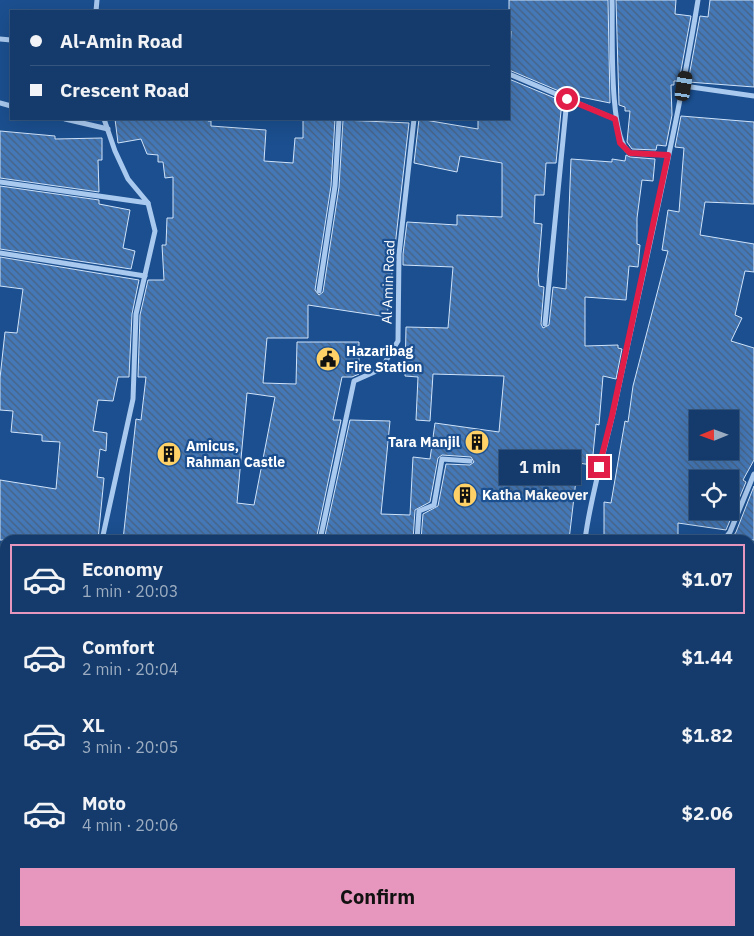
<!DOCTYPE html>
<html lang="en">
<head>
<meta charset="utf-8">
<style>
	body { margin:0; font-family:"IBM Plex Sans",sans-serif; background:#214673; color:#f1f3f6; height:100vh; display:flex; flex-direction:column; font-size:19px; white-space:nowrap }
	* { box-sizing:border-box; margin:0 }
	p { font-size:16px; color:#9dadc1 }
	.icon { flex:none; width:28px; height:28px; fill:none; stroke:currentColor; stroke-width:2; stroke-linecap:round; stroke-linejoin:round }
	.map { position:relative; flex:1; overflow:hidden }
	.panel { position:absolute; left:0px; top:535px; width:755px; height:401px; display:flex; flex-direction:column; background:#143b6b; border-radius:15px 15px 0 0; box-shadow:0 5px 20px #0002,0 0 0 1px #33557e }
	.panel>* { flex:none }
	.hud { position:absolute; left:10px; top:10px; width:500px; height:110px; border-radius:0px; box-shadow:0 5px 20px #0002,0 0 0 1px #33557e; display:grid; align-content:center; height:110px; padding:0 20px; background:#143b6b }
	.needle { width:32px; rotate:269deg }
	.controls { position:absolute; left:689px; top:410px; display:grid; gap:10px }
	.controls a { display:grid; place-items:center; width:50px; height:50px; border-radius:0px; background:#143b6b; box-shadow:0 5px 20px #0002,0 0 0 1px #33557e; font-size:25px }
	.end { position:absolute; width:22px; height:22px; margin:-11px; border:6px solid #e11d48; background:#fff; box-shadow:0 0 0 2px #fff }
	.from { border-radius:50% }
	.bubble { position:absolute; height:35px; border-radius:0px; background:#143b6b; box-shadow:0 5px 20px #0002,0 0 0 1px #33557e; font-size:16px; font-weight:700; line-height:35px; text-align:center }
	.car { position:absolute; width:15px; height:30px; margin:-15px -8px; border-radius:6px; box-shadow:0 0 4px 1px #0007; background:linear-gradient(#222 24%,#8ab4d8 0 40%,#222 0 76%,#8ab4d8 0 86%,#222 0) }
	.hud b { display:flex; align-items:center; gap:18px; height:48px; font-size:19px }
	.hud b+b { border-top:1px solid #33557e }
	.hud i { width:12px; height:12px; background:#f1f3f6 }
	ul { padding:9px 0 0; list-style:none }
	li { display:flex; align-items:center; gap:15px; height:70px; margin:0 10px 8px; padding:0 10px; border:2px solid transparent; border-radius:0px }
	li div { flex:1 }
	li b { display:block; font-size:19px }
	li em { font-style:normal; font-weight:700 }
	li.current { border-color:#e797bd }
	li>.icon { width:45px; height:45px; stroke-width:1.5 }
	.primary-button { display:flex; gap:10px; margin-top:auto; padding:10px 20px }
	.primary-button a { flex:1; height:58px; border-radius:0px; background:#e797bd; color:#111; font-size:20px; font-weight:700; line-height:58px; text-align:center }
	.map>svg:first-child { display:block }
	.building { fill:url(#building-back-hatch); stroke:#cfe3fa; fill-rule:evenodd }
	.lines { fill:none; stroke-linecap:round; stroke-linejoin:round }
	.street { stroke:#a9c9ee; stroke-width:5 }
	.secondary { stroke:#d6e6fa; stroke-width:10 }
	.route { stroke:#e11d48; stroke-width:6 }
	.labels { text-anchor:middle; stroke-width:4.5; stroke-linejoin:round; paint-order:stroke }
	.street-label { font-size:14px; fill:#fff; stroke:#1b4f8f }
	.poi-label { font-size:14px; font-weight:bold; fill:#fff; stroke:#1b4f8f; text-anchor:start }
</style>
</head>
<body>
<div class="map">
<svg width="754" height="936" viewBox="0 0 754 936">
	<defs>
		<pattern id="building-back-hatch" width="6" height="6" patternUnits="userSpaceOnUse" patternTransform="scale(1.25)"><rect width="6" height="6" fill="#4478b7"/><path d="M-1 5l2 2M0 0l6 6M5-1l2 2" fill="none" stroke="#486282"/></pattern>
	</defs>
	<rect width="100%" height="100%" fill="#1b4f8f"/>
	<g class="building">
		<polygon points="509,0 608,0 610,103 566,94 509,70 511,31 509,30"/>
		<polygon points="616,0 676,0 675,14 691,16 679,81 674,81 674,85 671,85 672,115 666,146 657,145 656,150 632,149 627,142 630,111 625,111 625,107 619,105"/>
		<polygon points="710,0 754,0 754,87 688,82 700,16 708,17"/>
		<polygon points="509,79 562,101 556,163 546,163 544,195 535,195 534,223 542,224 538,276 539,286 544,287 541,324 543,328 549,325 553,287 566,289 571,159 612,162 612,159 625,161 626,155 630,157 655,159 653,181 642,180 637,218 637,244 640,245 638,267 629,266 626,300 585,297 585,346 618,345 618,348 622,349 616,379 603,376 599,425 596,424 592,465 578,463 569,540 421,540 423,514 438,506 446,464 470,465 474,462 471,457 442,455 438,458 430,502 415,510 413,540 324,540 350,420 390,421 381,514 410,515 413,457 430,459 435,423 499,432 504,376 433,374 430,421 416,420 418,377 405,376 406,327 448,328 453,267 403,265 403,254 407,222 457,225 457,215 502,217 502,163 460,156 457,172 414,163 419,119 478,129 478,119 509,119"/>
		<path d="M681,116l73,6v82l-49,-2 -5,33 54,9v28l-9,-1 -10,44 7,3 -11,23 23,7v112l-11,20 3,2 -20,48 -48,-7v17h-74v-38l7,1 14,-82 3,1 5,-36 35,-135 -6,-1 6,-40 11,2 5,-64 -9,-1zM698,419h32v32h-32zM696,479h34v32h-40z"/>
		<path d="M115,119h93v2h3v5l55,4 -2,31 29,2 2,-25h8v-19h32l-4,67 -16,104 4,5 4,-3 16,-105 4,-67 66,3 -22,194 -79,-12v33h-41l-4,45 33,1 1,-42h62v32l-7,3h-10l-9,43h8l-25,120h-193l13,-121 5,1 5,-43h-8l2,-62 8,-35h16l-2,-35h4l1,-27h6v-41l-8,1 -2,-16h-5v-7l-11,-1 -6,-15 -23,4zM247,393l28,4 -21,108 -17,-2z"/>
		<polygon points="0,131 55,136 55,139 102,138 102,160 98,160 99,192 0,178"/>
		<polygon points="0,186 99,200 99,204 130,210 123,248 135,251 131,269 0,249"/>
		<polygon points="0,257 139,280 132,314 129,377 118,377 113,401 98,400 93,431 107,433 106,451 100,449 97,477 104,478 98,540 0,540 0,480 56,489 60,442 42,441 42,435 11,432 13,411 0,410 0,378 5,332 17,333 23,289 0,286"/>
		<polygon points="754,486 754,540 731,540 736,532"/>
	</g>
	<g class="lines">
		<g class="street">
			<path d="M612,0c1,29 -4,139 18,153l38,2"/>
			<polyline points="96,11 97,0"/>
			<polyline points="0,39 11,40"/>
			<polyline points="509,74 615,119"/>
			<polyline points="684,86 754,96"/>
			<polyline points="0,103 11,106"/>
			<polyline points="65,119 108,129"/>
			<polyline points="0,182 148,203"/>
			<polyline points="0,253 145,276"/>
			<polyline points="319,291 335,186 339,119"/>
			<polyline points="545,324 567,99"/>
			<polyline points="102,540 133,399 136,314 155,231 148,203 128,179 115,151 104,119"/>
			<polyline points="320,540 354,381 381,369 398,341 399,254 414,119"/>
			<polyline points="417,540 419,511 434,505 442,459 470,461"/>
			<path d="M585,540c6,-48 21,-93 31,-140 28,-133 60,-266 82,-400"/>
			<polyline points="724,540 730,532 754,474"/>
			<polyline points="700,931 701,936"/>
			<polyline points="203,936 203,931"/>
			<polyline points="495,936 496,931"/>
		</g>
		<g class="secondary">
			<polyline points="0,576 5,578"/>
			<polyline points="0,604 5,605"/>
			<polyline points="750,806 754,807"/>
			<polyline points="750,835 754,836"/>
		</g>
	</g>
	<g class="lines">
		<polyline class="route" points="567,99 615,119 620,143 630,153 668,155 612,416 599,467"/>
	</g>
	<defs>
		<symbol id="civic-disc" viewBox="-11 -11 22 22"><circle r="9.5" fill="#ffd166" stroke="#1b4f8f"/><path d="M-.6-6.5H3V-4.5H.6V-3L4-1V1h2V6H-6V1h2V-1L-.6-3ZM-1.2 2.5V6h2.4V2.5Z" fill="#111"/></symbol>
		<symbol id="building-disc" viewBox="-11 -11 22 22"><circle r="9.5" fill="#ffd166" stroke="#1b4f8f"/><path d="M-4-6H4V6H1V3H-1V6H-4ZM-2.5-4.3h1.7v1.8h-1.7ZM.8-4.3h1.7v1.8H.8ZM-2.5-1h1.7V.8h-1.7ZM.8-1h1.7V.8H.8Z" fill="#111"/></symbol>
	</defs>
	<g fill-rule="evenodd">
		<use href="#civic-disc" x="314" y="345" width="28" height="28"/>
		<use href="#building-disc" x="463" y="428" width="28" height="28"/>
		<use href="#building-disc" x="155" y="440" width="28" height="28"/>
		<use href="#building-disc" x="451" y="481" width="28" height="28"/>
	</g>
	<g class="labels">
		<g class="street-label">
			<text transform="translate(388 282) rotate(-88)" y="5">Al Amin Road</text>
		</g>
		<g class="poi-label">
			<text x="346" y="356">Hazaribag<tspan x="346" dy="16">Fire Station</tspan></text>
			<text x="460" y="447" text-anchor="end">Tara Manjil</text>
			<text x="186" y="451">Amicus,<tspan x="186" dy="16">Rahman Castle</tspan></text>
			<text x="482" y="500">Katha Makeover</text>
		</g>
	</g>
</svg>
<div class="controls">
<a><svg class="needle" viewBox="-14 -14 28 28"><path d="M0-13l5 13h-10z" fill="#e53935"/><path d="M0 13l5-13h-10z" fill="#9dadc1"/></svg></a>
<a><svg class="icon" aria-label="locate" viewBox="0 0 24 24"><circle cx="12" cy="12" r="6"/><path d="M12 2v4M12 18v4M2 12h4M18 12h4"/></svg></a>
</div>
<i class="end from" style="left:567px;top:99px"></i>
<i class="end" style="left:599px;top:467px"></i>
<div class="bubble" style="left:499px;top:450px;width:82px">1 min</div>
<i class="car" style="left:684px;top:86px;rotate:9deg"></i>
<div class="hud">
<b><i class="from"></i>Al-Amin Road</b>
<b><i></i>Crescent Road</b>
</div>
<section class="panel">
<ul>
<li class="current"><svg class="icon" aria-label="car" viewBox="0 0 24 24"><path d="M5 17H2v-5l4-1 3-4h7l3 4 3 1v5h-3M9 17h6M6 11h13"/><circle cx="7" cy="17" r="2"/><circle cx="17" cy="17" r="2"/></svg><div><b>Economy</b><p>1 min · 20:03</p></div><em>$1.07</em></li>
<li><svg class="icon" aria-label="car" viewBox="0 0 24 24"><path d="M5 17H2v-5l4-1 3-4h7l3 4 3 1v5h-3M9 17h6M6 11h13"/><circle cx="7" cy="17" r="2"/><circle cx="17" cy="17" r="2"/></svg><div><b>Comfort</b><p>2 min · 20:04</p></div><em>$1.44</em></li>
<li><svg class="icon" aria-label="car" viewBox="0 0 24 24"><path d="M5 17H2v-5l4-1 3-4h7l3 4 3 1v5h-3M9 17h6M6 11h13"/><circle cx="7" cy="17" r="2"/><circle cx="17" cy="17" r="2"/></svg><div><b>XL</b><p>3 min · 20:05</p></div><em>$1.82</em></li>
<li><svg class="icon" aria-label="car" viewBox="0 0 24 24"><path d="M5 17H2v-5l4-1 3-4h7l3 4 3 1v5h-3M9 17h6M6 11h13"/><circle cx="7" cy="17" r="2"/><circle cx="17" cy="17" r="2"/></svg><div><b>Moto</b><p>4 min · 20:06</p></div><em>$2.06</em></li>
</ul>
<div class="primary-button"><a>Confirm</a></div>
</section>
</div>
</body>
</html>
